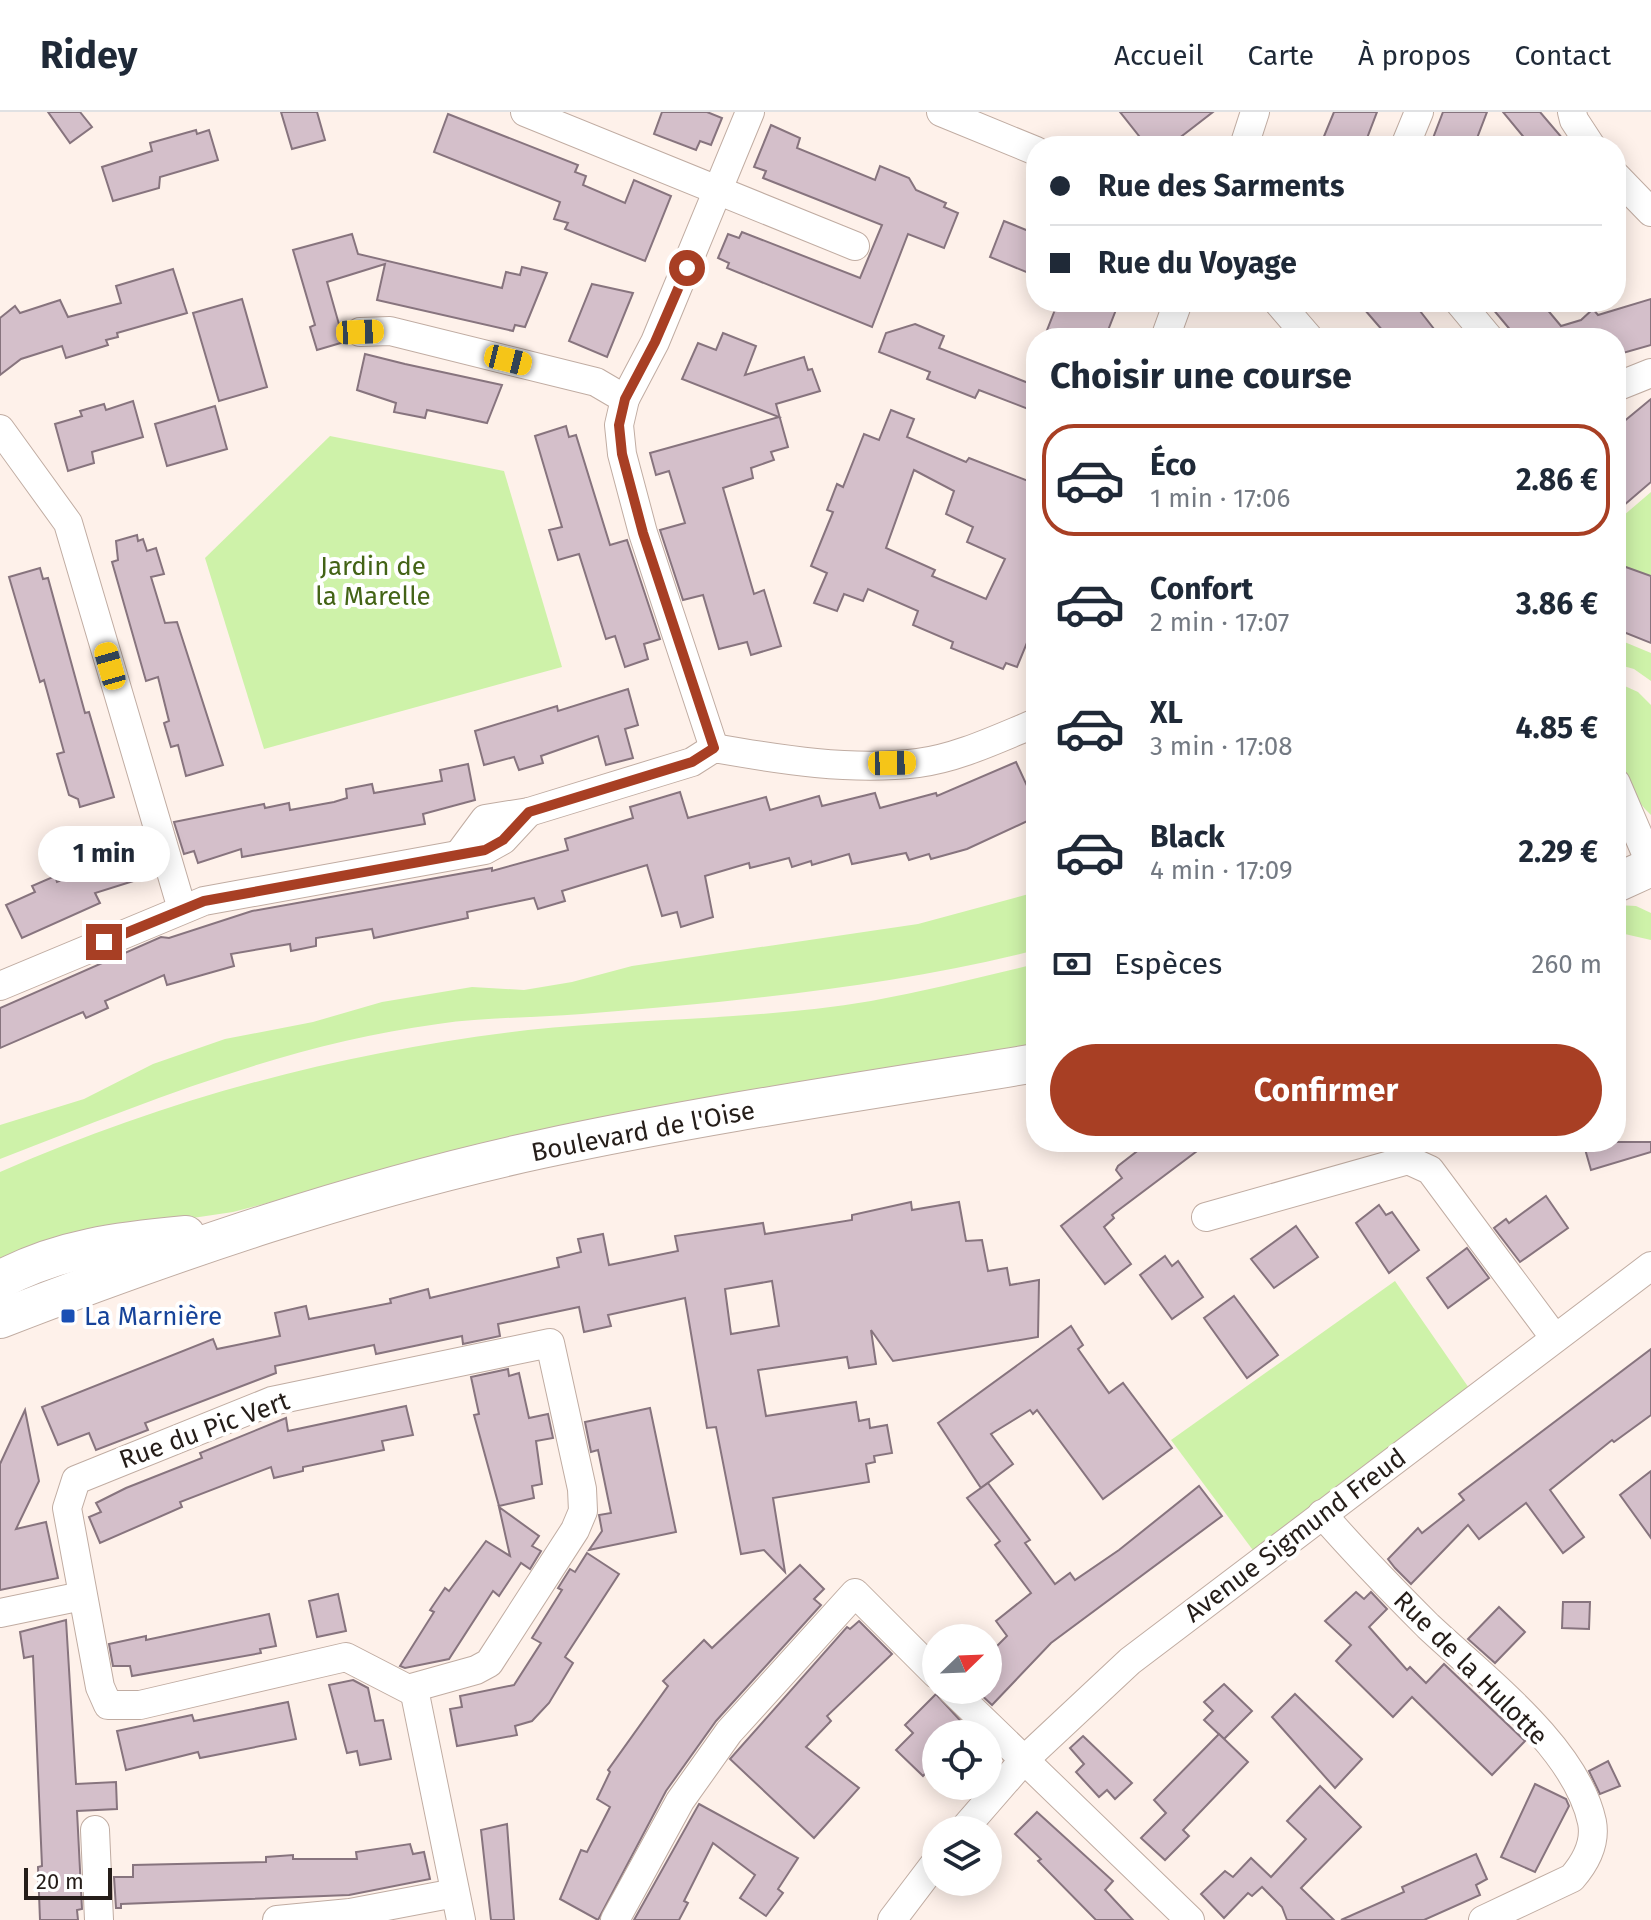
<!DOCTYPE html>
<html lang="fr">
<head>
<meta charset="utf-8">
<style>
	body { margin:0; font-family:"Fira Sans",sans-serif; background:#f6f6f7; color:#1f2937; height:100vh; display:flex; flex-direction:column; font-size:30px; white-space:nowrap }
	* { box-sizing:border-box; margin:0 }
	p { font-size:26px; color:#747a83 }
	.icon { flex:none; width:44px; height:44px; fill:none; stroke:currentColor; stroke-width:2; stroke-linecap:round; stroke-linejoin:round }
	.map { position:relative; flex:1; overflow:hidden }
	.drawer { position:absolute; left:1026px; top:216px; width:600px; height:824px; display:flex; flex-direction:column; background:#fff; border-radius:32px; box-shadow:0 4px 20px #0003 }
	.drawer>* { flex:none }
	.guide { position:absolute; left:1026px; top:24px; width:600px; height:176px; border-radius:32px; box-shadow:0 4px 20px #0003; display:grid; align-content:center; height:176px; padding:0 24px; background:#fff }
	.needle { width:52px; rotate:67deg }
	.tools { position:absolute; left:922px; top:1512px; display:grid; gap:16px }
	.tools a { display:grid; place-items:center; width:80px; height:80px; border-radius:50%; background:#fff; box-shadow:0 4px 20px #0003; font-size:40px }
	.scale { position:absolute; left:24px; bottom:20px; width:88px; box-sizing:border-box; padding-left:8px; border:4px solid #251d19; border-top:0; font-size:22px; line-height:28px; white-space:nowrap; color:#251d19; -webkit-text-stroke:6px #fff; paint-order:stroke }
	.end { position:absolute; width:36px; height:36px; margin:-18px; border:10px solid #a83f24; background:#fff; box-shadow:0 0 0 4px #fff }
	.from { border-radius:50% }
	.bubble { position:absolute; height:56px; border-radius:28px; background:#fff; box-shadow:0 4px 20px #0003; font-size:26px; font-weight:700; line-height:56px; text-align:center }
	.car { position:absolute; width:24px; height:48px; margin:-24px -12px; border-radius:10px; box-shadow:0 0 6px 2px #0007; background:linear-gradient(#f5c518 24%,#345 0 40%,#f5c518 0 76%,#345 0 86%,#f5c518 0) }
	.guide b { display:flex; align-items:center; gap:28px; height:76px; font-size:30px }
	.guide b+b { border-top:2px solid #e0e1e3 }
	.guide i { width:20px; height:20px; background:#1f2937 }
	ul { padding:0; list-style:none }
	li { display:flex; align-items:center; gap:24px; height:112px; margin:0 16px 12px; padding:0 8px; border:4px solid transparent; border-radius:32px }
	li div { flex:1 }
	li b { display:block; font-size:30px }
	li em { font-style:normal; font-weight:700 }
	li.on { border-color:#a83f24 }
	li>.icon { width:72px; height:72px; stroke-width:1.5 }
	h2 { padding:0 24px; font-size:36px; line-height:96px }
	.pay { display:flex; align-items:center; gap:20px; height:88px; padding:0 24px; font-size:30px }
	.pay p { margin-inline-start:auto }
	.action { display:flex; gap:16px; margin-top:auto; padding:16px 24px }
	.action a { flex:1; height:92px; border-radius:48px; background:#a83f24; color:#fff; font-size:32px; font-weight:700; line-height:92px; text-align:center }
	header { display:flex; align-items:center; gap:48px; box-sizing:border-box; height:112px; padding:0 40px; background:#fff; border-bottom:2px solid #e0e1e3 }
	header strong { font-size:38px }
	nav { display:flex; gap:44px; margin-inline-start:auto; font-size:28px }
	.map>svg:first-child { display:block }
	.green { fill:#cef2a9 }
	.building { fill:#d4bfca; stroke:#87747e; stroke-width:2; fill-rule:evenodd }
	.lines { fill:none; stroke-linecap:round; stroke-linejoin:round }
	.street-casing { stroke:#c0aca2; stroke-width:30 }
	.secondary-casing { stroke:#c0aca2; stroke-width:40 }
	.street { stroke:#fff; stroke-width:28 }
	.secondary { stroke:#fff; stroke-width:38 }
	.route { stroke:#a83f24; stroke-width:10 }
	.transit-dot { fill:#1a4fb4; stroke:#fff; stroke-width:3 }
	.labels { text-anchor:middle; stroke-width:8; stroke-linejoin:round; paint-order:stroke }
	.park-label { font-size:26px; fill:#436316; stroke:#fff }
	.street-label { font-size:26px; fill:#251d19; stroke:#fff }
	.transit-label { font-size:26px; fill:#164399; stroke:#fff; text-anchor:start }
</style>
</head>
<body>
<header>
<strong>Ridey</strong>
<nav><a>Accueil</a><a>Carte</a><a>À propos</a><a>Contact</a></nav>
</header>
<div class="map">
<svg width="1651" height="1808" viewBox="0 0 1651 1808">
	<rect width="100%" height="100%" fill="#fef1ea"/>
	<g class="green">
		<polygon points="330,324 504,359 562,555 264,637 205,446"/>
		<polygon points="1651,380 1651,465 1624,454 1616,473 1616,410"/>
		<polygon points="1616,517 1626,521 1622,529 1651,541 1651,569 1634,557 1616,552"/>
		<path d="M1616,570l22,10 13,13v110c-37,-34 -35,-87 -35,-133z"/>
		<path d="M1036,780v58c-147,37 -303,52 -454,64 -48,4 -96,3 -144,10 -152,20 -297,80 -438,135v-34l84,-26 69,-35 72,-25 88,-17 69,-20 90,-15 52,3 48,-8 60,-16 286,-42z"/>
		<polygon points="1616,793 1636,794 1651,801 1651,828 1616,820"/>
		<path d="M1036,852v81l-654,128 -149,39 -54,8 -179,53v-101c169,-74 345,-121 528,-142 114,-12 230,-10 343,-29 55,-10 110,-24 165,-37z"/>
		<polygon points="1395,1169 1471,1279 1255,1441 1171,1328"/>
	</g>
	<g class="building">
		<polygon points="48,0 80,0 92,15 70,31"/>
		<polygon points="281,0 317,0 325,28 292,37"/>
		<polygon points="662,0 707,0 722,6 711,33 700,29 696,38 654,22"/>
		<polygon points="1120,0 1213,0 1169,34 1147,34"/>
		<polygon points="1334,0 1377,0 1364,34 1320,34"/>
		<polygon points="1443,0 1487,0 1474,34 1430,34"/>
		<polygon points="1503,0 1540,0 1569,34 1531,34"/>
		<polygon points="448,2 578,53 575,60 586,64 583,73 625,91 634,68 671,84 645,149 565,117 568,111 554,107 560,90 434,40"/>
		<polygon points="771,13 800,26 797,36 875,68 880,54 909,66 916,78 946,91 944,95 958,101 944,136 908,122 872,215 727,156 729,151 718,146 728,122 739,126 742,120 860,166 882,113 763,66 766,59 754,55"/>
		<polygon points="196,18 197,22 209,18 218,48 160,65 159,76 113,89 102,55 152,39 150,31"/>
		<polygon points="1004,109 1036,122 1036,164 990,145"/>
		<polygon points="352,122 358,142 502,176 506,160 520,163 522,155 547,161 525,215 515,213 513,219 377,188 385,152 327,170 344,230 317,238 310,215 315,213 293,138"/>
		<polygon points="173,157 187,201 117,221 118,225 106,228 108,233 66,246 62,234 21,247 0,263 0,206 15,194 20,201 60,188 68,205 121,191 116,174"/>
		<polygon points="592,172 633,181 607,245 569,229"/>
		<polygon points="242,187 267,275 219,289 193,201"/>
		<polygon points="1651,187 1651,233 1616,243 1616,226 1517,226 1487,190 1541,190 1561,214 1581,208 1593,197 1598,203"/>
		<polygon points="1058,190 1119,190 1105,226 1044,226"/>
		<polygon points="1358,190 1413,190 1441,226 1389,226"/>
		<polygon points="915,212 944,224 939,236 1036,274 1036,300 979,278 975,286 927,267 930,260 879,240 886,221"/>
		<polygon points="723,221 756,234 745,263 804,245 808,258 812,257 820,279 776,292 788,335 771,340 774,348 751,356 753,366 723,376 754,482 764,478 781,534 751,543 747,530 719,537 703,483 683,488 660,418 685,411 669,359 656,363 650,341 779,305 682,267 698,231 716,238"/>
		<polygon points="365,242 405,252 502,273 487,311 427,298 425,306 394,300 396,291 357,278"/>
		<polygon points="1651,287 1651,370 1616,400 1616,316"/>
		<polygon points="133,289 143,325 92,340 94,351 68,359 55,312 82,304 80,299 104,292 106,298"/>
		<polygon points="215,294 227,337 167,354 155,312"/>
		<path d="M891,298l23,9 -7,18 59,25 3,-4 67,26v137l-19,46 -11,-4 -3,6 -52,-21 2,-6 -40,-17 5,-14 -50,-22 -5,12 -19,-7 -7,17 -23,-8 13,-30 -16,-7 22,-54 -6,-2 10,-26 6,3 21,-53 15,6zM914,358l40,21 -8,23 27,13 -6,15 38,17 -19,40 -54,-23 3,-6 -49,-22z"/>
		<polygon points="566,314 569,325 576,323 610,433 627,428 660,527 644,532 648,547 625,555 615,524 606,527 579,442 558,448 549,418 562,415 535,324"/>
		<polygon points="137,423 138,429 143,427 147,439 156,436 164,462 151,465 165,511 177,510 223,653 186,664 178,633 171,635 164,611 169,609 158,565 146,569 112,450 118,448 116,429"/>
		<polygon points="1623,454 1651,464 1651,531 1616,517 1616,473"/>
		<polygon points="40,456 43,467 48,466 85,601 89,600 114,685 80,695 78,687 69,683 57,642 64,640 44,568 40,570 9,465"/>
		<polygon points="628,577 638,613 625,617 633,646 606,653 598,624 541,644 543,651 519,658 514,645 484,653 475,619 557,594 558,599"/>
		<polygon points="1016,650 1028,676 1036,672 1036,705 967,737 931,747 929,742 909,748 906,741 852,752 849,742 812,753 811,749 792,755 789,746 750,756 749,751 705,764 713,805 681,815 677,800 662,804 647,753 562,779 565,789 538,797 534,786 467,800 468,806 374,826 372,817 316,826 316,834 291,839 290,832 231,842 234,854 167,873 164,863 105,889 108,896 86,906 83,900 0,936 0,896 161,825 169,826 252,799 492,756 492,759 568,738 565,727 633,706 630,695 680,680 688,706 766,685 770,698 819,684 822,694 875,681 880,696 936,681 937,684"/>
		<polygon points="468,652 475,688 423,702 425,712 242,745 241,737 198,751 194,739 184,742 174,710 264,692 265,696 289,691 290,698 334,690 347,686 346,677 372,672 374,681 442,669 440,658"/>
		<polygon points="141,719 151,752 140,755 143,766 95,781 100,791 22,826 6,793 35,780 32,774 55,764 57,770 106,749 104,741 120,737 117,726"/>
		<polygon points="1149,1030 1209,1030 1112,1103 1114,1106 1104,1115 1131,1152 1105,1172 1061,1114 1122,1066 1116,1058 1118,1054"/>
		<polygon points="1583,1030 1651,1030 1651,1040 1591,1058"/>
		<polygon points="1546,1084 1568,1116 1520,1150 1494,1116 1506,1107 1509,1111"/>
		<path d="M911,1090l1,8 47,-8 7,39 16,-1 6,31 19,-3 3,17 29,-5 -1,57 -145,24 -22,-31 5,34 -27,4 -2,-11 -89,13 8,46 90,-14 3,19 10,-2 1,9 17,-3 5,28 -18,3 1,6 -9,2 3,18 -96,16 12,74 -21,-22 -23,4 -25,-127 -9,1 -22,-130 -77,17 3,11 -27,6 -5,-25 -81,17 2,12 -37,8 -1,-8 -86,18 -2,-9 -99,21 1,7 -131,50 3,7 -52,20 -7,-17 -31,12 -16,-38 171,-68 4,10 63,-13 -5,-23 31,-7 3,13 82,-16 -1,-4 38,-10 2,9 129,-31 -2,-9 24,-6 -3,-13 25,-5 6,31 69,-14 -3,-15 88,-13 2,11 87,-14v-5zM772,1169l7,45 -48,8 -6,-45z"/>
		<polygon points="1379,1093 1386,1103 1392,1100 1419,1138 1389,1161 1356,1111"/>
		<polygon points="1296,1114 1318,1145 1274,1176 1251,1147"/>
		<polygon points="1467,1136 1489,1166 1448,1196 1427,1166"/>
		<polygon points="1165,1144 1172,1154 1178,1149 1203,1185 1172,1207 1140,1163"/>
		<polygon points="1234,1184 1278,1243 1247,1266 1204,1206"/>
		<polygon points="1071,1214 1083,1233 1078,1237 1109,1281 1123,1271 1172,1336 1103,1387 1037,1298 1033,1302 1030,1298 991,1322 1013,1352 981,1376 938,1311"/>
		<polygon points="1651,1237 1651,1303 1614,1330 1612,1328 1550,1378 1584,1425 1563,1441 1526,1391 1479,1427 1468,1413 1411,1472 1395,1456 1388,1447 1418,1416 1422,1421 1464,1388 1459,1382"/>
		<polygon points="508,1257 509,1264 519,1261 529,1306 548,1302 553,1326 536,1329 542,1372 532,1374 534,1386 499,1394 474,1303 479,1302 471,1265"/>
		<polygon points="406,1294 413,1323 382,1329 384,1338 303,1355 303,1359 274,1366 271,1355 180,1390 182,1395 100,1431 89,1405 101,1400 96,1391 126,1376 202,1346 200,1341 286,1306 288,1319"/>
		<polygon points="650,1296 676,1420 589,1438 602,1419 599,1403 611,1401 598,1338 591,1340 585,1310"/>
		<polygon points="25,1298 39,1369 16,1417 46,1410 58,1466 0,1478 0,1352"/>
		<polygon points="1651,1359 1651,1426 1620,1383"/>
		<polygon points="988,1371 1030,1428 1025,1431 1055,1472 1070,1461 1075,1468 1119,1438 1199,1374 1222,1404 1051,1531 992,1593 976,1578 988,1578 988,1543 1007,1524 996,1509 1031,1481 995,1433 1000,1429 967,1386"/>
		<polygon points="499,1395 539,1424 532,1434 541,1439 530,1457 521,1451 499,1484 493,1479 449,1547 405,1556 400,1554 434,1500 430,1498 445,1476 449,1479 486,1429 510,1444"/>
		<polygon points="587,1441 619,1462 565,1545 573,1551 549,1591 532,1609 515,1614 517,1623 457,1634 450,1597 462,1595 460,1584 514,1573 541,1531 532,1526 562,1478 558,1476 570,1457 575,1460"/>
		<polygon points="800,1453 824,1477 814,1487 821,1493 716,1609 666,1679 598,1808 560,1787 581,1738 587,1740 610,1695 597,1687 610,1660 608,1658 668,1574 663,1569 704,1528 712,1536"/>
		<polygon points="1356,1480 1364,1487 1371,1480 1387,1497 1369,1515 1407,1558 1410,1555 1426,1571 1444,1552 1525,1629 1492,1663 1412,1585 1393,1605 1336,1549 1351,1533 1325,1509"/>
		<polygon points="338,1482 346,1519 317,1525 309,1489"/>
		<polygon points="1563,1490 1590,1490 1589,1517 1562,1516"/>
		<polygon points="1499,1495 1525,1520 1495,1551 1468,1527"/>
		<polygon points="269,1502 276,1534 260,1537 261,1541 132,1564 130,1554 113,1554 109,1532 146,1524 146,1528"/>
		<polygon points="66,1508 76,1672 116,1670 117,1697 77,1699 82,1797 77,1798 78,1808 40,1808 38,1755 42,1754 33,1544 24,1546 20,1520"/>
		<polygon points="859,1509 892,1542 827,1604 831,1609 806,1635 859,1676 814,1726 730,1647 847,1515 850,1517"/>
		<polygon points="353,1568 368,1576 375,1609 383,1608 391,1647 360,1653 357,1639 347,1641 329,1573"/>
		<polygon points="1224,1572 1252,1599 1224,1627 1204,1608 1213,1599 1204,1590"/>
		<polygon points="936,1582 968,1617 964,1622 936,1622 936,1650 923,1664 896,1638 913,1621 905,1613"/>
		<polygon points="1295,1582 1362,1647 1335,1676 1272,1605"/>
		<polygon points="288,1590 296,1627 200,1646 198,1640 126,1658 117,1619 192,1603 194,1609"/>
		<polygon points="1219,1622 1248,1650 1183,1718 1189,1724 1165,1748 1141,1726 1166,1701 1154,1688"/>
		<polygon points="1083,1624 1132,1671 1115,1687 1107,1678 1099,1685 1076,1660 1084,1652 1070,1636"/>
		<polygon points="1608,1649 1620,1674 1600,1682 1589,1659"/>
		<polygon points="1535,1672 1566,1687 1569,1694 1535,1760 1501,1745"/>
		<polygon points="1320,1674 1361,1715 1301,1776 1334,1808 1287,1808 1282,1795 1262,1775 1252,1784 1248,1781 1224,1806 1201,1782 1225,1759 1233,1765 1251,1746 1271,1765 1306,1727 1287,1709"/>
		<polygon points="699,1692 798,1746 778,1777 783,1781 766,1804 740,1786 755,1763 713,1731 684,1789 688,1791 679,1808 634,1808"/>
		<polygon points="1037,1700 1113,1769 1105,1778 1133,1808 1096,1808 1038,1749 1041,1747 1015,1722"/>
		<polygon points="507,1712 514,1808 491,1808 481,1718"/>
		<polygon points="410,1732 413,1742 424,1740 430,1767 349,1783 121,1792 121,1796 116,1796 114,1765 133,1765 133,1753 266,1750 266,1745 293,1743 293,1747 357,1747 356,1740"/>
		<polygon points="1476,1742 1487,1767 1476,1773 1480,1783 1424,1808 1341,1808 1404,1780 1402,1775"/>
	</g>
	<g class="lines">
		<defs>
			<g id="street">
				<polyline points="525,0 855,134"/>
				<polyline points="941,0 1036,39"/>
				<polyline points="1572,0 1574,8 1591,34"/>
				<polyline points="1244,34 1255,0"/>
				<polyline points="1405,34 1419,0"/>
				<polyline points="1616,64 1651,100"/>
				<polyline points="1278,190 1309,226"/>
				<polyline points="1459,190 1489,226"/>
				<polyline points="360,220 390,219 596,270 625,287 619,313 622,342 643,421 714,636"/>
				<polyline points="1165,226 1178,190"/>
				<polyline points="1616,275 1651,261"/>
				<polyline points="625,287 655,230 750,0"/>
				<polyline points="0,317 68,411 182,797"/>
				<polyline points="1616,671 1651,753"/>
				<path d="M459,742l26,-35 44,-7 163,-50 22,-14c68,12 136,23 204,15 40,-5 81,-25 118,-40"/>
				<polyline points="0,874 204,789 485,738 503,728 529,700"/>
				<polyline points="1206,1105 1408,1048 1430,1058 1554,1225"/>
				<polygon points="550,1231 582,1377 583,1399 575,1418 489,1551 476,1558 408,1577 346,1545 140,1593 108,1593 100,1575 67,1396 76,1368 272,1289"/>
				<path d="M1322,1402c34,39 70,76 106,112 54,51 148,121 164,196 4,21 -7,41 -20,56l-89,42"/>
				<polyline points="0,1501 82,1484"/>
				<polyline points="414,1577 461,1808"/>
				<polyline points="952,1578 1190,1808"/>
				<polyline points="95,1718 99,1808"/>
				<polyline points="963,1718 1023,1649 1130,1549 1651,1154"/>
				<polyline points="277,1808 350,1801 455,1781"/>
				<polyline points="615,1808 680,1689 729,1620 855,1481 936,1562"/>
				<polyline points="892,1808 936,1750"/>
			</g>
			<g id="secondary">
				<polyline points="1616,771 1651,755"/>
				<path d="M0,1168c59,-32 121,-39 186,-45"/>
				<path d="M0,1207c176,-68 357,-130 542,-170 163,-35 329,-59 494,-86"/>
			</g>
		</defs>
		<use href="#street" class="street-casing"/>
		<use href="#secondary" class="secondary-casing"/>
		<use href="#street" class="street"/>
		<use href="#secondary" class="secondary"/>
	</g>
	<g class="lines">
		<polyline class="route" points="104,830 204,789 485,738 503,728 529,700 692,650 714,636 643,421 622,342 619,313 625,287 655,230 687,156"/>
	</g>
	<rect class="transit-dot" x="60" y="1196" width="16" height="16" rx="4"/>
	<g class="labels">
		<g class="park-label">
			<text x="373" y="463">Jardin de<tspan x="373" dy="30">la Marelle</tspan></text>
		</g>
		<g class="street-label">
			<text transform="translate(643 1019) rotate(-11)" y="9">Boulevard de l'Oise</text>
			<text transform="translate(204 1318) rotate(-20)" y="9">Rue du Pic Vert</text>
			<text transform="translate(1295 1423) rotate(-37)" y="9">Avenue Sigmund Freud</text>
			<text transform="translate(1471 1556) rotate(45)" y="9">Rue de la Hulotte</text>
		</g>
		<g class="transit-label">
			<text x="84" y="1213">La Marnière</text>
		</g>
	</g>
</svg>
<div class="tools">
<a><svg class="needle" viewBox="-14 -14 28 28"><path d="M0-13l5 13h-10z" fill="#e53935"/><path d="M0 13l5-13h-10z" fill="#747a83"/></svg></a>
<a><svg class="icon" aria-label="locate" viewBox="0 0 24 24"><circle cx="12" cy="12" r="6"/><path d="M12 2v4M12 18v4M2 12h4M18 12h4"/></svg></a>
<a><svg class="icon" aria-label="layers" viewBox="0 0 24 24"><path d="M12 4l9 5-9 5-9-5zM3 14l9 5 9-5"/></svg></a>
</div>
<div class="scale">20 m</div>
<i class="end from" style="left:687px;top:156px"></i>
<i class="end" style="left:104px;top:830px"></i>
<div class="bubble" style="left:38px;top:714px;width:132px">1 min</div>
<i class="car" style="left:360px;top:220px;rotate:88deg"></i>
<i class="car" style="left:508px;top:248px;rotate:104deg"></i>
<i class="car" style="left:110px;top:554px;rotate:344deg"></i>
<i class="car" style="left:892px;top:651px;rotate:89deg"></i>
<div class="guide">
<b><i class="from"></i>Rue des Sarments</b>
<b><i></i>Rue du Voyage</b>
</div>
<section class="drawer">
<h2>Choisir une course</h2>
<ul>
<li class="on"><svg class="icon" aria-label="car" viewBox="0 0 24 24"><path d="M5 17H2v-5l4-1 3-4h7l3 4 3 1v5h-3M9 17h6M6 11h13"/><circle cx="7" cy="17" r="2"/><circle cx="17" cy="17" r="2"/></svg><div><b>Éco</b><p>1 min · 17:06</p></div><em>2.86 €</em></li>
<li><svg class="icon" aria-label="car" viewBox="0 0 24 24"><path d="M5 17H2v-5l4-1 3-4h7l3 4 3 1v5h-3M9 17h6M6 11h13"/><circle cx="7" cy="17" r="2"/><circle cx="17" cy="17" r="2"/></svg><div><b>Confort</b><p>2 min · 17:07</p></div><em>3.86 €</em></li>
<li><svg class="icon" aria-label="car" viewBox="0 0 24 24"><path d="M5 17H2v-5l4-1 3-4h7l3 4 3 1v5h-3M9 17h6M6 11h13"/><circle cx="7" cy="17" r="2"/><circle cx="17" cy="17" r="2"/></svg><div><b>XL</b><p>3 min · 17:08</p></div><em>4.85 €</em></li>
<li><svg class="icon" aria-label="car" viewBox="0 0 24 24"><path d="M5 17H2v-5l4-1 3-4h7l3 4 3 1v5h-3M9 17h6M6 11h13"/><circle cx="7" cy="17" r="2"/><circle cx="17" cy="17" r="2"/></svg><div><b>Black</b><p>4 min · 17:09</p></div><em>2.29 €</em></li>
</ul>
<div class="pay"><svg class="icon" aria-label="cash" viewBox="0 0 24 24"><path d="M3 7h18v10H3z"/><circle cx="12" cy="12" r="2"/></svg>Espèces<p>260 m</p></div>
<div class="action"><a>Confirmer</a></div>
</section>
</div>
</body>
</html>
